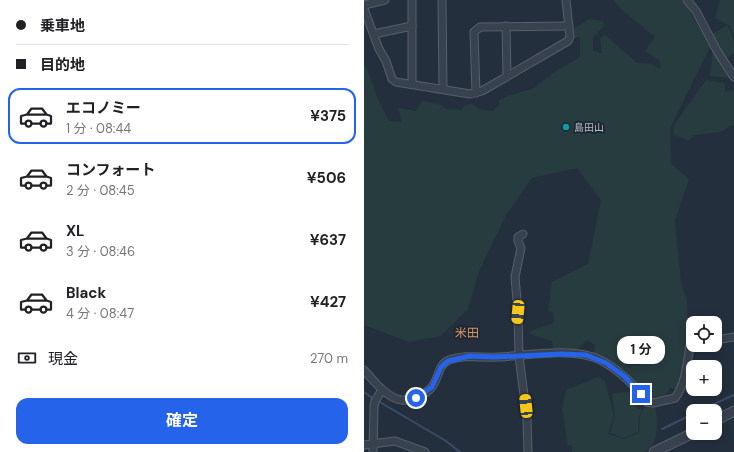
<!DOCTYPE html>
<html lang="ja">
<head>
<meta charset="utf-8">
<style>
	body { margin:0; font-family:"DM Sans","Noto Sans JP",sans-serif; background:#f2f2f2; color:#202124; height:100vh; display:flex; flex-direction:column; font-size:15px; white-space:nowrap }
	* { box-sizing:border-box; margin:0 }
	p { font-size:13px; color:#757577 }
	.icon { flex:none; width:22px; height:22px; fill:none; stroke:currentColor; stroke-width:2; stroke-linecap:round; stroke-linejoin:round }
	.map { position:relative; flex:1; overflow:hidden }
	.sheet { display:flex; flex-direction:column; background:#fff; width:364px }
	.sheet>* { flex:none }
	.top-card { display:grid; align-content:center; height:88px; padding:0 16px; background:#fff }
	.tools { position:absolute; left:322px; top:316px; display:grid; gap:8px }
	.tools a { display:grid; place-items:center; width:36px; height:36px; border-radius:8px; background:#fff; box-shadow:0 2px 10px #0003; font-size:20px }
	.end { position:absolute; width:18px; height:18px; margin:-9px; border:5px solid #2563eb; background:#fff; box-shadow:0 0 0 2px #fff }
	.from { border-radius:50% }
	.bubble { position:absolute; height:28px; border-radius:12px; background:#fff; box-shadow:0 2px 10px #0003; font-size:13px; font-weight:700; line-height:28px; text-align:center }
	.car { position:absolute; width:12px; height:24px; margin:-12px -6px; border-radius:5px; box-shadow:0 0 3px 1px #0007; background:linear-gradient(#f5c518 24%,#345 0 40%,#f5c518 0 76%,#345 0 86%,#f5c518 0) }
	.top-card b { display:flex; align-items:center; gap:14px; height:38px; font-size:15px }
	.top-card b+b { border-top:1px solid #e0e0e0 }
	.top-card i { width:10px; height:10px; background:#202124 }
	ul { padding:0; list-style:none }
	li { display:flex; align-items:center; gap:12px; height:56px; margin:0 8px 6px; padding:0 8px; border:2px solid transparent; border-radius:12px }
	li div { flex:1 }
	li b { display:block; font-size:15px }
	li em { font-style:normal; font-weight:700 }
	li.selected { border-color:#2563eb }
	li>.icon { width:36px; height:36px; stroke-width:1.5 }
	.pay { display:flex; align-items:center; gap:10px; height:44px; padding:0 16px; font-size:15px }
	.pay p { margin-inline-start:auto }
	.button { display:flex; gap:8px; margin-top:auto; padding:8px 16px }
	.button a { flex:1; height:46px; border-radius:12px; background:#2563eb; color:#fff; font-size:16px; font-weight:700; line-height:46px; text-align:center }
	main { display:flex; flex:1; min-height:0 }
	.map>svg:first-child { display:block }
	.green { fill:#263c3f; fill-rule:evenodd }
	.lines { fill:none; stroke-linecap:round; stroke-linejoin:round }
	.stream { stroke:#394c67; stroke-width:2 }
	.minor-casing { stroke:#565f6c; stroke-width:9 }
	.tertiary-casing { stroke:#565f6c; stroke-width:11 }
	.minor { stroke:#38414e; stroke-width:7 }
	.tertiary { stroke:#38414e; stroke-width:9 }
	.route { stroke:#2563eb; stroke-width:5 }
	.culture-dot { fill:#0f9aa8; stroke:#1d2633; stroke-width:1.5 }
	.labels { text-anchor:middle; stroke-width:3.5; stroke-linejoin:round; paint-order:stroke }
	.poi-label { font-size:10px; fill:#b4bcc9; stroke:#1d2633; text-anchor:start }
	.quarter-label { font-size:12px; fill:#d59563; stroke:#1d2633 }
</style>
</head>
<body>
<main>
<section class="sheet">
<div class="top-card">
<b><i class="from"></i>乗車地</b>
<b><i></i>目的地</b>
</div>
<ul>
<li class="selected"><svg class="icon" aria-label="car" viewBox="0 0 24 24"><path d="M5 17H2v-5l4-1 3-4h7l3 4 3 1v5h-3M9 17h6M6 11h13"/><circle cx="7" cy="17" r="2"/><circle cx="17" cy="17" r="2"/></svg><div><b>エコノミー</b><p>1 分 · 08:44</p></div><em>¥375</em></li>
<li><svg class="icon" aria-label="car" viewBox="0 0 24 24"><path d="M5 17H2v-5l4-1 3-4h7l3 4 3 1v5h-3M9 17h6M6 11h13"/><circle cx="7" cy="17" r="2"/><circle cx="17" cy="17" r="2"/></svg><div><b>コンフォート</b><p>2 分 · 08:45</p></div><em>¥506</em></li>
<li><svg class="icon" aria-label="car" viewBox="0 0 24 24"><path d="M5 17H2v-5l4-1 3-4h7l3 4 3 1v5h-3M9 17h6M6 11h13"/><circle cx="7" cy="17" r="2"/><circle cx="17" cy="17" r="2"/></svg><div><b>XL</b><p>3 分 · 08:46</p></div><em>¥637</em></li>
<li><svg class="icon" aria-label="car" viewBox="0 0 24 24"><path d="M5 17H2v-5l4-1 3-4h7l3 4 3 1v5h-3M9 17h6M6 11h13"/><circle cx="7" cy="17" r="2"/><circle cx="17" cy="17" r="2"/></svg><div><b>Black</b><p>4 分 · 08:47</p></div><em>¥427</em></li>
</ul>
<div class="pay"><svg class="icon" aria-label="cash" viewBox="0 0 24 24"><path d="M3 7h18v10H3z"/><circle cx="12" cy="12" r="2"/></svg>現金<p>270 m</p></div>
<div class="button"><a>確定</a></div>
</section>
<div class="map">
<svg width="370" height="452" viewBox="0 0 370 452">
	<rect width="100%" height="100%" fill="#242f3e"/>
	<g class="green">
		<path d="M249,0h68l6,6 23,41 -40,81 1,36 18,15 -14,41 6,64 6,16 1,38 -6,35 -5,16 -7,-1 -4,7 -18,3 -22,-25 -30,-18 -2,-3 1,-7 -8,-5 -10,9 -24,-1 -1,-7 -22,-7 2,-4 22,-7 -1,-11 -5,-1 4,-29 36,-18 13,-64 -24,-32 -45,10 -26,37 -27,56 -11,38 -27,27 -32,6 -45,-17v-263l17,44 8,15 13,1 -4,-14 18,3 6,-10 20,4 4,4 16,1 3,-5 8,-1 6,5 14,2 6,-6v-5l9,-4 26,-8 19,-15 27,-16v-20l-8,1 2,-9 15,-10 14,2 1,5 -11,12v13l9,2 -2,-15 5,-3 32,28 15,1 7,5 2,-2 -2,-7 -14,-9 10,-14 -34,-28zM262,351h14l1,14 -15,1z"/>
		<polygon points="356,0 370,0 370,38 366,26 351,18"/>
		<polygon points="362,26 365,27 370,42 370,53 362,59 347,35"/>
		<polygon points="349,50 367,77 366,78 346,76"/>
		<polygon points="342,80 361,83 361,92 370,90 370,126 368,125 357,132 330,135 325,141 309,134 310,125"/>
		<path d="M234,377l7,4 9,35 -6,18 16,5 15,-6 1,-17 5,-10h10c3,14 5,39 -11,46h-72v-6l-4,-1 -6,-36 4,-19z"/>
		<polygon points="265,392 272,392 272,408 278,410 275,416 274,432 260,438 246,433 251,416 248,393"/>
	</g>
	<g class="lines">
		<g class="stream">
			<polyline points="0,392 10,399"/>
			<polyline points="14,401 82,441 96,452"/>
			<polyline points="335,411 370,395"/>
			<polyline points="298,429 329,414"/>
		</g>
		<defs>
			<g id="minor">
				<polyline points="48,0 48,84"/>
				<polyline points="78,0 79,89"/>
				<polyline points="323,0 332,11 353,51 370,77"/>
				<polyline points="0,5 21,0"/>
				<polyline points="0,9 15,49 22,61 28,79 32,82 106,94 118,91 204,41 206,37 202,0"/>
				<polyline points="142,26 143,77"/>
				<polyline points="10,34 48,26"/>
				<polyline points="112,93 110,32 116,27 205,26"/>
				<polyline points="159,234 154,237 154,241 157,248 151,277 154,312 155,356 163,419 164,452"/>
				<polyline points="351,340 370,337"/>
				<path d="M0,370c11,12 25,32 43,30 8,-1 19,-6 24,-12 8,-8 6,-23 18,-28 16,-6 34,-2 51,-3 27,-2 59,-7 85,-2 24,4 49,29 62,47l6,1 22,-5c11,-15 12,-35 15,-53l3,-1"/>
				<polyline points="0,445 31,441 61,452"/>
				<polyline points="9,452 10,406 11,401 18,390"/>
			</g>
			<g id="tertiary">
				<polyline points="351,421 370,411"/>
				<polyline points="290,452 329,433"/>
			</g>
		</defs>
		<use href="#minor" class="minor-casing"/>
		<use href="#tertiary" class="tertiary-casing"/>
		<use href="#minor" class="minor"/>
		<use href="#tertiary" class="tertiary"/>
	</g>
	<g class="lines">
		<polyline class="route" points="52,398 68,387 77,367 84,361 106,356 130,357 198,354 222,355 242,363 260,376 277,394"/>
	</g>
	<circle class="culture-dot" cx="202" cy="127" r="4"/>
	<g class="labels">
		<g class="poi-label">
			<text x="210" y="131">島田山</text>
		</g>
		<g class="quarter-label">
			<text x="103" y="337">米田</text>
		</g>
	</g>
</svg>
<div class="tools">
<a><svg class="icon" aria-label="locate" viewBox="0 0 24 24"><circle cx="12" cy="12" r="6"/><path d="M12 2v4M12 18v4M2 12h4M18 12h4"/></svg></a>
<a>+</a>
<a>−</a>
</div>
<i class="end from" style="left:52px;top:398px"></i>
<i class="end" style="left:277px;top:394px"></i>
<div class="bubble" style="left:253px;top:336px;width:48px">1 分</div>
<i class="car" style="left:154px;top:312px;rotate:185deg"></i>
<i class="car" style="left:162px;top:406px;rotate:354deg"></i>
</div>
</main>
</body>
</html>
